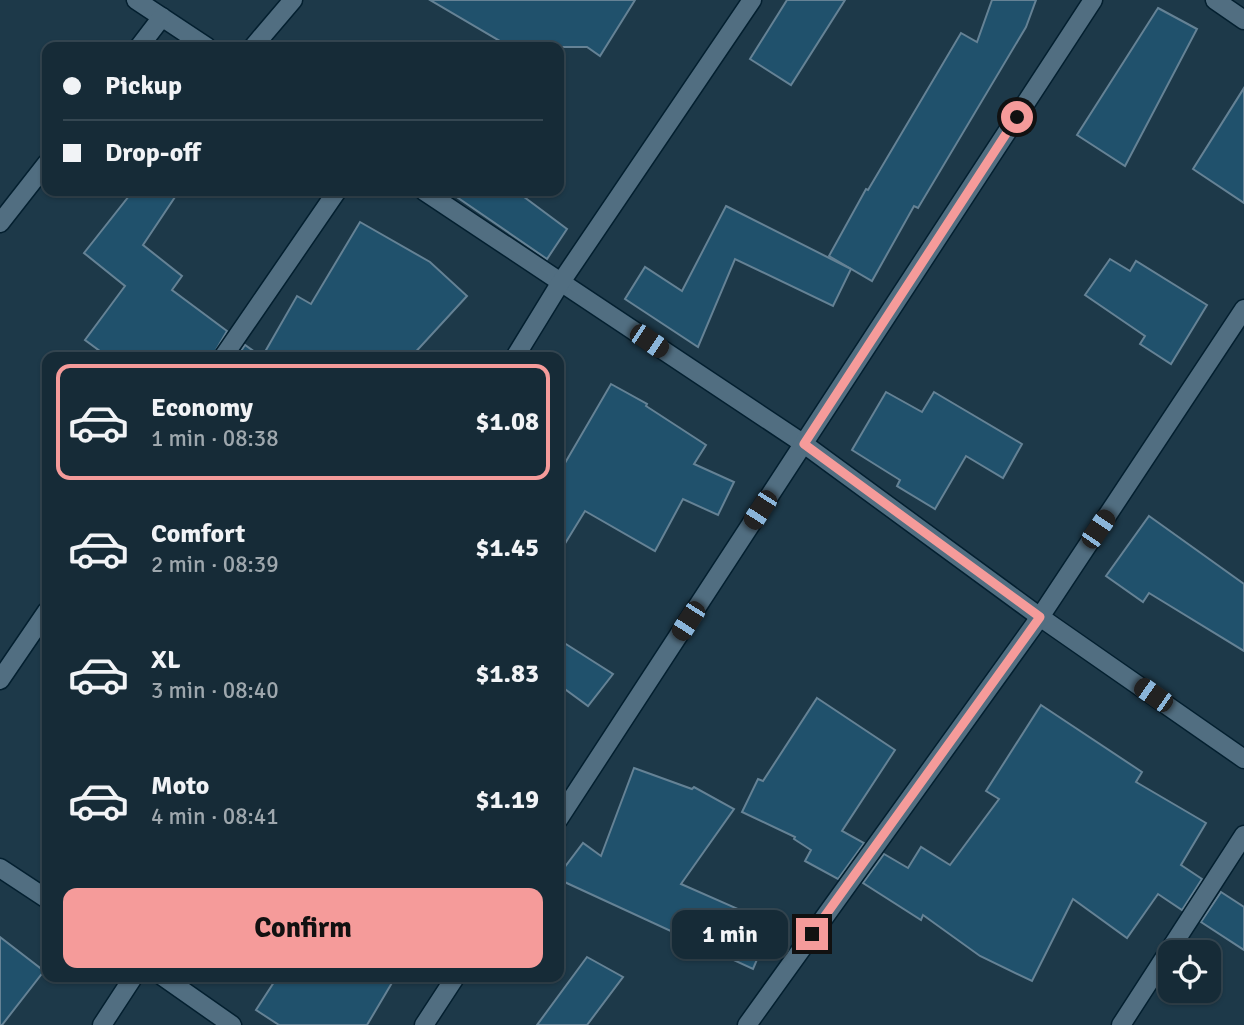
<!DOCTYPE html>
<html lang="en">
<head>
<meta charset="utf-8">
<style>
	body { margin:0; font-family:Signika,sans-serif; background:#1f333f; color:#f1f3f6; height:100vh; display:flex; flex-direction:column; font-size:26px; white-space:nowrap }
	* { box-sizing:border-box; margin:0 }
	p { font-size:23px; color:#9ea7ad }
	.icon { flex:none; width:38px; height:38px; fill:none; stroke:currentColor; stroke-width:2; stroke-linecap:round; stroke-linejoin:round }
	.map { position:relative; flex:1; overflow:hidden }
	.side { position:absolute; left:42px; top:352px; width:522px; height:630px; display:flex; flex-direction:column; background:#162b37; border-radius:14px; box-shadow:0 2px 5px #0004,0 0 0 2px #354752 }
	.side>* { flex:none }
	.top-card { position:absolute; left:42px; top:42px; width:522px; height:154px; border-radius:14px; box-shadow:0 2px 5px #0004,0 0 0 2px #354752; display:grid; align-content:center; height:154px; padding:0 21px; background:#162b37 }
	.tools { position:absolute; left:1158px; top:940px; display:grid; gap:14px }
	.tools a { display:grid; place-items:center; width:63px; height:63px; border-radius:14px; background:#162b37; box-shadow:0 2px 5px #0004,0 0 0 2px #354752; font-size:35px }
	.end { position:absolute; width:32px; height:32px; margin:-16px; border:9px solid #f59b9a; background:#111; box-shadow:0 0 0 4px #111 }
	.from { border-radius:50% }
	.bubble { position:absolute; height:49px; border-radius:14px; background:#162b37; box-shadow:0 2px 5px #0004,0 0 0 2px #354752; font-size:23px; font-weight:700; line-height:49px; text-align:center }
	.car { position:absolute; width:21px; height:42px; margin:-21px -10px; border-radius:9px; box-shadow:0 0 5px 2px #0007; background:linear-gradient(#222 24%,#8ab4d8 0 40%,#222 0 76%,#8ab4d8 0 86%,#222 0) }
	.top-card b { display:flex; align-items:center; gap:24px; height:66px; font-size:26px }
	.top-card b+b { border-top:2px solid #354752 }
	.top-card i { width:18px; height:18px; background:#f1f3f6 }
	ul { padding:12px 0 0; list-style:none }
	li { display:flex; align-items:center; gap:21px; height:116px; margin:0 14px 10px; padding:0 7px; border:4px solid transparent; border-radius:14px }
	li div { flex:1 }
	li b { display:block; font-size:26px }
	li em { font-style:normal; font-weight:700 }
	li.selected { border-color:#f59b9a }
	li>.icon { width:63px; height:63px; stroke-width:1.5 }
	.cta { display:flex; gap:14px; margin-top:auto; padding:14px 21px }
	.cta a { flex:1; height:80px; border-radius:14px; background:#f59b9a; color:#111; font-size:28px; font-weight:700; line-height:80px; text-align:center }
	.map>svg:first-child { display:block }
	.building { fill:#20516c; stroke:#658295; stroke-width:2 }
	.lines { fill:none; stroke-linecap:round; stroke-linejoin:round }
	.minor-casing { stroke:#031f2f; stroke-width:21 }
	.minor { stroke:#516e81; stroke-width:18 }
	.route { stroke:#f59b9a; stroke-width:9 }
</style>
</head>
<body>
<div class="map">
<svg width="1244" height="1025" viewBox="0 0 1244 1025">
	<rect width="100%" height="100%" fill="#1d3949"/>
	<g class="building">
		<polygon points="430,0 635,0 600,56 587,47 510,47"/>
		<polygon points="787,0 845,0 791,85 750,59"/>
		<polygon points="992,0 1036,0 1026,27 918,208 914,206 872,281 829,256 866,189 868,190 961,33 977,42"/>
		<polygon points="1158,8 1197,29 1125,166 1077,135"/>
		<polygon points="1244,88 1244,203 1193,169"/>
		<polygon points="133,191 179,191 143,245 182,276 172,290 227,331 212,357 108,357 85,340 125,286 84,253"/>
		<polygon points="448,191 516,191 567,229 547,259"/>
		<polygon points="726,206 851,269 833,306 735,259 698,347 625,299 645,267 682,291"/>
		<polygon points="360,222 430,262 467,296 411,357 237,357 245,345 262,357 297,296 311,304"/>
		<polygon points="1110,259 1130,271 1136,261 1207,305 1171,364 1140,344 1145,336 1085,295"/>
		<polygon points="611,384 647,404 646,406 706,445 694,464 734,482 718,515 683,499 655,551 585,511 558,555 558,475"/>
		<polygon points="886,392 922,412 934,392 1022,444 1003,478 966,456 935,509 897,486 900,480 852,450"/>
		<polygon points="1149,516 1244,584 1244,651 1149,593 1143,602 1106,576"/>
		<polygon points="558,639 613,674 588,706 558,684"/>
		<polygon points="817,698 895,750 842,831 864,843 838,879 805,861 811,850 794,839 795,837 742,812 758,779 763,781"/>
		<polygon points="1041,705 1142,772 1136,782 1206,823 1181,865 1202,879 1182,910 1158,894 1127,938 1073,899 1032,981 980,956 923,915 921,920 863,883 884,854 908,868 921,847 950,865 999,799 986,791"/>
		<polygon points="634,768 692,789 694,787 734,809 681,884 772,924 753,969 558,879 558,876 583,843 601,856"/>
		<polygon points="1221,892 1244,907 1244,950 1201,922"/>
		<polygon points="0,937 44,971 2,1025 0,1025"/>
		<polygon points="587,957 623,977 587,1025 537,1025"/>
		<polygon points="278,976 396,976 367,1025 279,1025 256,1010"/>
	</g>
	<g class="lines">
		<defs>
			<g id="minor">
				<polyline points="136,0 207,47"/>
				<polyline points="1215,0 1244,20"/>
				<polyline points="139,47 162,17"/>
				<polyline points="253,47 293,0"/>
				<polyline points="424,191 804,444 1040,617 1244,759"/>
				<polyline points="0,223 47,163"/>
				<polyline points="223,357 337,191"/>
				<polyline points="515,357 561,282 752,0"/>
				<polyline points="0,680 47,611"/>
				<polyline points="558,820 1093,0"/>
				<polyline points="0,868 47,899"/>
				<polyline points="162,976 232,1025"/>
				<polyline points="102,1025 134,976"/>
				<polyline points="424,1025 456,976"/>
				<polyline points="747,1025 1040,617 1244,309"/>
				<polyline points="1121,1025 1244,835"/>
			</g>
		</defs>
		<use href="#minor" class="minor-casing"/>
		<use href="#minor" class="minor"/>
	</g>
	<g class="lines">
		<polyline class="route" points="812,934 1040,617 804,444 1017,117"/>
	</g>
</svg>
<div class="tools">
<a><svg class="icon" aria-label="locate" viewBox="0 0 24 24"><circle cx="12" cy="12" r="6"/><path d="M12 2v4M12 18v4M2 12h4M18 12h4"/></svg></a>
</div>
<i class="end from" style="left:1017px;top:117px"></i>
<i class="end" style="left:812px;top:934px"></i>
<div class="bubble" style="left:672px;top:910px;width:116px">1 min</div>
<i class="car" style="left:649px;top:341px;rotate:124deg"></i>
<i class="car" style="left:760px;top:510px;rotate:213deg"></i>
<i class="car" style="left:1098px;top:529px;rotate:34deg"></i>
<i class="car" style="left:688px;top:621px;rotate:213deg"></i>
<i class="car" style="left:1153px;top:695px;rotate:305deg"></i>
<div class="top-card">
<b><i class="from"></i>Pickup</b>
<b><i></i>Drop-off</b>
</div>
<section class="side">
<ul>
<li class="selected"><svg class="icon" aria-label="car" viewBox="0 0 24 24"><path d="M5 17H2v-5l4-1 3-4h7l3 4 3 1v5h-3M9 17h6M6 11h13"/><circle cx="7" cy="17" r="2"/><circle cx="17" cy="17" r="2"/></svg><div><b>Economy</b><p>1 min · 08:38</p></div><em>$1.08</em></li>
<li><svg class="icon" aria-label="car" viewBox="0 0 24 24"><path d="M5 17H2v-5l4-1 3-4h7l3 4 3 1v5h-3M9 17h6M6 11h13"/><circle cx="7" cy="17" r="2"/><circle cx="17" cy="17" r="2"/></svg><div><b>Comfort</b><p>2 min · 08:39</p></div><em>$1.45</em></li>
<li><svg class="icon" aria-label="car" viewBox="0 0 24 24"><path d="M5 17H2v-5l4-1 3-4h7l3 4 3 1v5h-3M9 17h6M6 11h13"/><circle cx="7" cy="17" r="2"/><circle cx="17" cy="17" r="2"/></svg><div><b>XL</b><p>3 min · 08:40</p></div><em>$1.83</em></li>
<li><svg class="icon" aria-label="car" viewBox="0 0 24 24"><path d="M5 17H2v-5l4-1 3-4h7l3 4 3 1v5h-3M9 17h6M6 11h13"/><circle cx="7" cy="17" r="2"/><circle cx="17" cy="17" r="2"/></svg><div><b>Moto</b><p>4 min · 08:41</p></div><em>$1.19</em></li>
</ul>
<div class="cta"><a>Confirm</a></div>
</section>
</div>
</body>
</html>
